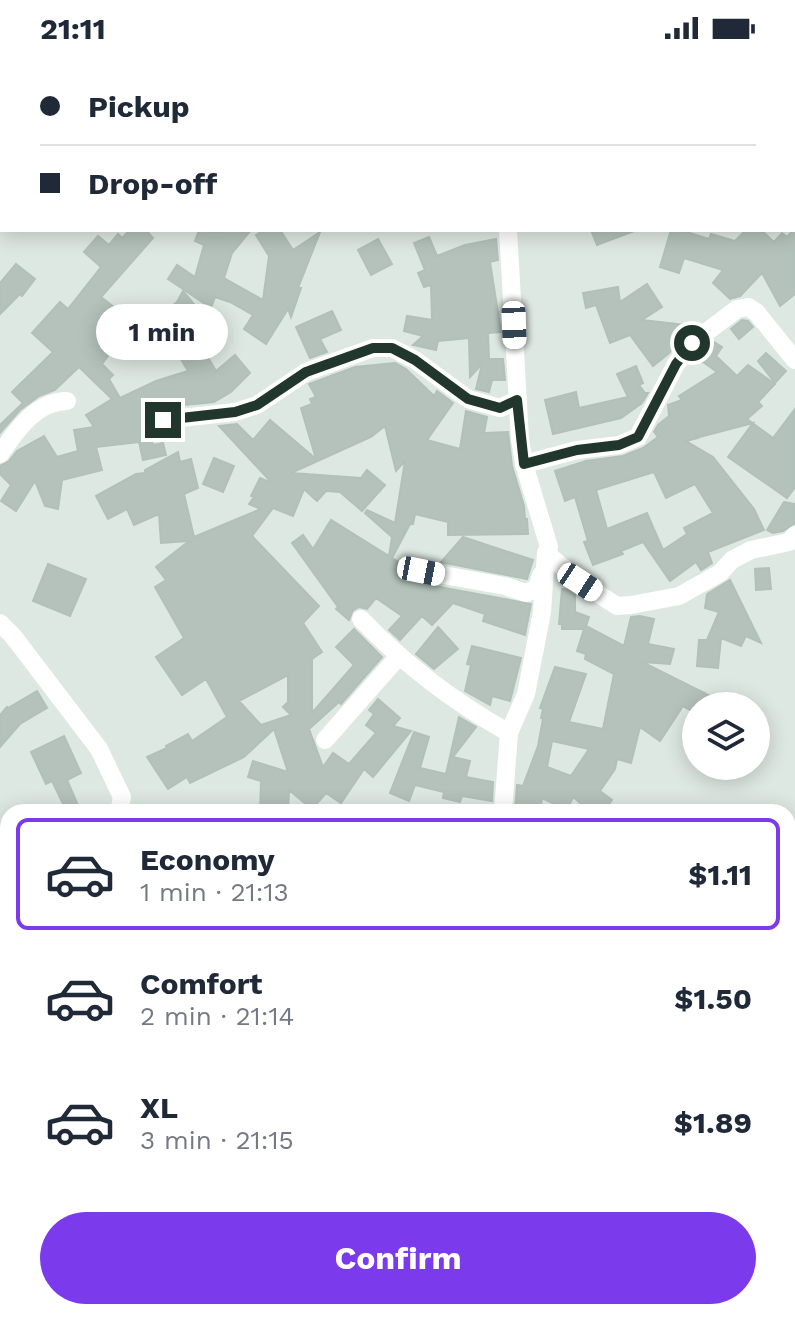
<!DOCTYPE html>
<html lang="en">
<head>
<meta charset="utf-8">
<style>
	body { margin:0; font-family:"Work Sans",sans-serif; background:#f6f6f7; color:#1f2937; height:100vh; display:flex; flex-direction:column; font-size:30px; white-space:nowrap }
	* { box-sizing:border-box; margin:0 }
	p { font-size:26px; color:#747a83 }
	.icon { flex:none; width:44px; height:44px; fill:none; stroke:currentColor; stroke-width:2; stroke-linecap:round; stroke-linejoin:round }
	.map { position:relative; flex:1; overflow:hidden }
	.side { position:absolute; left:0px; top:748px; width:796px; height:516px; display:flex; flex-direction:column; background:#fff; border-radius:24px 24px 0 0; box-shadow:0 4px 20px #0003 }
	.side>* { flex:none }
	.banner { position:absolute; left:0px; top:0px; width:796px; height:176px; box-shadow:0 4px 20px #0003; display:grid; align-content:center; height:176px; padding:0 40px; background:#fff }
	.fabs { position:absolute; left:682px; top:636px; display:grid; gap:16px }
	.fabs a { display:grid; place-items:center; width:88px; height:88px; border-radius:50%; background:#fff; box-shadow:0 4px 20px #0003; font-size:40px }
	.end { position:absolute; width:36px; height:36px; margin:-18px; border:10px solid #21362d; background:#fff; box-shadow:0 0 0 4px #fff }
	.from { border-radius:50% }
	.bubble { position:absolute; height:56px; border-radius:28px; background:#fff; box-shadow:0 4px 20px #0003; font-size:26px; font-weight:700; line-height:56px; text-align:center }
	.car { position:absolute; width:24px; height:48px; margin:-24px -12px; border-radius:10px; box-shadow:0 0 6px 2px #0007; background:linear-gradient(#fff 24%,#345 0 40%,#fff 0 76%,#345 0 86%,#fff 0) }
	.banner b { display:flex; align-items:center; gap:28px; height:76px; font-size:30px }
	.banner b+b { border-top:2px solid #e0e1e3 }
	.banner i { width:20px; height:20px; background:#1f2937 }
	ul { padding:14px 0 0; list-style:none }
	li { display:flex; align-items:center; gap:24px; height:112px; margin:0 16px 12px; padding:0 24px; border:4px solid transparent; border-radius:12px }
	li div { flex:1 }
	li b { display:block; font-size:30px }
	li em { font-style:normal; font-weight:700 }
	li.current { border-color:#7c3aed }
	li>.icon { width:72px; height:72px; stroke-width:1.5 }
	.cta { display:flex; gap:16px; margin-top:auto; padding:16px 40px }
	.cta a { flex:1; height:92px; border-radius:48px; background:#7c3aed; color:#fff; font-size:32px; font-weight:700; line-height:92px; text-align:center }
	.status { display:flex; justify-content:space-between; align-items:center; height:56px; padding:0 40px; background:#fff; direction:ltr }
	.status svg { height:22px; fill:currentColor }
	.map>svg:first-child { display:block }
	.building { fill:#b4c2bb; stroke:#b1c0b8; stroke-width:2; fill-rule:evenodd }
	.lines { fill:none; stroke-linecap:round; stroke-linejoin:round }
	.minor { stroke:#fff; stroke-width:18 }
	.route { stroke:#21362d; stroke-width:10 }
</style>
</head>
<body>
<div class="status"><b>21:11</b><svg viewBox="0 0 49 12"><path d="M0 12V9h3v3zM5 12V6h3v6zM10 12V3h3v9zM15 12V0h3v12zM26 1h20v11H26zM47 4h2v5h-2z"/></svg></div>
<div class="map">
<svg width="795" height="1264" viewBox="0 0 795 1264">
	<rect width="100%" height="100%" fill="#dee8e2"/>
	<g class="building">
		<polygon points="795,172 795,238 780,250 762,217 740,240 730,243 713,227 723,214 684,202 679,217 660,211 671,174 680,174 709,183 711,178 735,185 746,174 761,174 774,186 782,177 787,181"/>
		<polygon points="130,174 146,174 153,182 101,241 132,265 127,272 138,281 127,294 118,287 102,308 113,319 109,323 120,342 156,325 188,315 178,298 181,296 170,281 172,280 157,262 177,246 183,235 208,265 204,278 197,283 216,315 235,299 250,317 231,336 214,346 185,349 183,346 145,357 153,389 163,387 166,399 143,404 139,386 96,391 102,414 62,424 58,453 45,450 35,425 16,455 1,445 11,429 0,418 0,410 9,405 17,395 44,380 57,401 78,395 74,374 94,371 86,359 112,343 79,311 55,334 39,340 20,354 0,377 0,369 23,347 12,336 53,296 32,277 60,246 68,253 101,211 84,196 98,180 109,189 118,178 122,182"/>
		<polygon points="199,174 220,177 222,174 251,174 232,197 224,222 263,244 269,200 256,179 264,174 280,174 293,194 320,176 298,232 301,232 291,261 288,253 266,288 244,273 253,259 230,246 215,241 211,252 168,223 177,209 195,221 204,189 195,185"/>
		<polygon points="591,174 634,174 634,175 597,189"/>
		<polygon points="429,181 437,200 465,189 496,183 498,204 490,206 501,276 488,277 489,303 503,303 505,324 492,324 489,336 476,333 482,308 470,321 469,282 438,285 436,294 413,289 423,280 404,275 407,260 432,264 431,229 424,231 418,217 425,214 414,187"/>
		<polygon points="378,183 392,208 371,219 358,194"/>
		<polygon points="16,208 35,223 22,240 20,238 0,258 0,227"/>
		<polygon points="647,228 662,251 642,264 686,269 691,273 668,298 653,310 630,279 610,287 596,249 586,252 583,237 618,231 620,246"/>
		<polygon points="332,255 341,274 320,283 327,296 310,302 296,271"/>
		<polygon points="742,264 748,265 753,271 739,283 731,273"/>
		<path d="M714,286l8,5 -6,9 21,20 11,-11 27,19 -17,18 4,4 -15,13 26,19 22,-29v78l-8,11 -59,-41 25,-34 -53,14 -6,-4 4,5 -12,3 27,16 41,52 10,21 -56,22 4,11 -11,7 -5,-8 -26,19 -27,-39 -22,9 2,3 -30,11 -9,-23 4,-1 -13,-44 -10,4 -10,-30 31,-10 37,-5 20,-8 15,-11 -4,-5 4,-7 11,-9 -1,-11 14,-5 -3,-4 38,-24 -21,-15zM654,416l12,26 29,-14 18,29 -29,15 3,6 -24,16 -16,-37 -40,16 -11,-39z"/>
		<polygon points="766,297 786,315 775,327 758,305"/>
		<path d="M395,307l11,6 28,27 3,-5 16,12 -26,37 33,9 6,-38 21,6 -3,16 24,-1 4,34 12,40 1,13h2l1,15 -80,1v-13l-33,-8 -2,10h-3l-18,34 17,10 1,8 8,7 113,21 -6,31 -42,-14 2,-7 -32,-11 -21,22 -10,-9 -22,24 -11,-10 13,-14 -26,-18 -9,11 -8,-2 -6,3 -4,10 -13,-11 2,-2 -46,-64 11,-8 10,14 18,-29 58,36 3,-19 -27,-24 2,-3 28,13 10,-62 -9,10 -11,-45 -14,11 -80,36 70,5 6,-8 18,15 -23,26 -22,-19 -14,-1 -9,10 -13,-12 -11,27 -20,-8 -21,28 67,70 -16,17 19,29 -10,7v54l42,-48 -18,-18 18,-18 28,28 -41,47 -2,-2 -30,27 14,38 10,-14 16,11 27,-31 -10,-8 8,-11 -5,-4 9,-11 22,19 -7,8 18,5 -38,46 -9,-8 -23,34 -15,-10 -14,16 -23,-19 -1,22h-28l1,-31 -13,-4 5,-16 35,11 -14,-43 -30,28 -54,26 -3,-6 -19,12 -21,-32 20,-9 -1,-2 22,-12 4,7 35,-24 -21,-38 -24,16 -26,-38 28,-19 -29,-51 11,-7 -10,-13 33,-26 -28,2 -2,-29 -25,11 -7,-16 -19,10 -12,-23 40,-22 9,-1v-3l33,-18 2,10 11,-3 7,29 -14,6 10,43 67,-28 -12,-5 5,-7 -3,-1 9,-18 12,5 -53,-57 18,-2 16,16 17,-20 46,39 -15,-51 11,-4 -2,-5 6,-2 -7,-13 46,-17zM288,619v27l-5,5 8,8 -30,10 -22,-24z"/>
		<polygon points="636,310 643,327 639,329 645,337 648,337 642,347 621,362 553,378 545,344 576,336 579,352 628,341 617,318"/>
		<polygon points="214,402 234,410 223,436 203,428"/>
		<polygon points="784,446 795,448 795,467 783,475 773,477 767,474"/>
		<polygon points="463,481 533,504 527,523 441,506"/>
		<polygon points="48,508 86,523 70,560 33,545"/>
		<polygon points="769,512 771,533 756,534 755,513"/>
		<polygon points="730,524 761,587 746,580 741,590 721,582 718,612 697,610 699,584 707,584 719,556 705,552 707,538"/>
		<path d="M562,533l8,1 5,3v19l14,5 -3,9 38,20 7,-29 9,-1 14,3 -6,25 26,5 -4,15 -28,-2 68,34 -2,3 10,7h-22v17l-3,7 1,-18 -11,-6 -23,35 -20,-14 -9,36 -14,-4 -2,10 -15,22 12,9 -9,12h-12l-18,-15 -6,13 -25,-12 -2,14h-25l2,-27 6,1 15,-40 5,-27 -2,-1 2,-9 -3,-1 15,-41 31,7 -17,48 34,7 11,-55 -29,-15 1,-5 -9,-3 7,-22h-22v-5h-3zM552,685l37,8 -18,27 -24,-9z"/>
		<polygon points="438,571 458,593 434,613 416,598"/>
		<polygon points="472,590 521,602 510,645 492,640 490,649 465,635 471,609 467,608"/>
		<polygon points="37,635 47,652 20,668 0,691 0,659 7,651 8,652"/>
		<polygon points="459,661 476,671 453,701 470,705 466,721 493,726 492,745 462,740 460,746 443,742 444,736 415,729 409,745 390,737 414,676 429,681 420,712 446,718"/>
		<polygon points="64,680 81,717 67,724 81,756 67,756 52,725 46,728 31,696"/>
		<polygon points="0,1239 8,1247 8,1256 17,1256 24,1264 0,1264"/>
	</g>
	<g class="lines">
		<g class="minor">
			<polyline points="429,0 432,2"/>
			<polyline points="740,0 741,2"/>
			<polyline points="562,2 563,0"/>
			<polyline points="636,2 640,0"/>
			<polyline points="794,83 795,85"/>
			<polyline points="163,364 235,356 257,349 306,316 373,292 392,292 415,304 468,343 500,352 517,344"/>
			<path d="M0,398c16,-23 36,-53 67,-53"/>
			<polyline points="524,408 577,394 619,389 638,381 676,308 692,287 737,253 748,251 756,256 795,304"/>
			<polyline points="546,497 580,526 617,550 631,549 679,540 720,517 732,504 751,494 789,486 795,479"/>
			<polyline points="421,515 505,530 526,537 537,532 541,519"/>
			<path d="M361,563c44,46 93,83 148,114"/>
			<polyline points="0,567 13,580 99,693 122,741 119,756"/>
			<polyline points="325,684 399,600"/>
			<polyline points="503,756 509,677 526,638 542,556 546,497 549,491 524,408 520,383 508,174"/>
			<polyline points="0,815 8,808"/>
			<polyline points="0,1023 8,1020"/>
			<polyline points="202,1264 208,1256"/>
			<polyline points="332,1264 333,1256"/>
		</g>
	</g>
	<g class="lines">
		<polyline class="route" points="163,364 235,356 257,349 306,316 373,292 392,292 415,304 468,343 500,352 517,344 524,408 577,394 619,389 638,381 676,308 692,287"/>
	</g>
</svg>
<div class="fabs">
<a><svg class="icon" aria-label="layers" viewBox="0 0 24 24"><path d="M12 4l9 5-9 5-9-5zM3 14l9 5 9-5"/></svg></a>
</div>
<i class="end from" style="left:692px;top:287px"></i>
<i class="end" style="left:163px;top:364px"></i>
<div class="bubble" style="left:96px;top:248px;width:132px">1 min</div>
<i class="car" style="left:514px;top:269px;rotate:178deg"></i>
<i class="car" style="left:421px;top:515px;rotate:101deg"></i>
<i class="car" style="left:580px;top:526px;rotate:123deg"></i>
<div class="banner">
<b><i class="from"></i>Pickup</b>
<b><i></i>Drop-off</b>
</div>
<section class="side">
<ul>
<li class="current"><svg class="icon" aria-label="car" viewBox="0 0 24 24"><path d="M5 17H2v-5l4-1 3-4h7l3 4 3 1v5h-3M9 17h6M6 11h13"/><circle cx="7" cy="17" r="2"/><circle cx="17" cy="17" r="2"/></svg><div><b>Economy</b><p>1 min · 21:13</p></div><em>$1.11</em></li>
<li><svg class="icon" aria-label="car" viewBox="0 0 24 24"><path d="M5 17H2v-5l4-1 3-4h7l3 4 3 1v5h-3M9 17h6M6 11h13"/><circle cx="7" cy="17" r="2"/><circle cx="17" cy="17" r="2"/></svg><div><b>Comfort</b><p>2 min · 21:14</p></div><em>$1.50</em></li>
<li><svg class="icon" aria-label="car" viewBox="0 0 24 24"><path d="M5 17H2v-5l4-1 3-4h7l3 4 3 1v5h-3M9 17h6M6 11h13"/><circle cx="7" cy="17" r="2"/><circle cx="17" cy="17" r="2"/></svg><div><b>XL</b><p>3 min · 21:15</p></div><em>$1.89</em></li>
</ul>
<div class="cta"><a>Confirm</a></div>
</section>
</div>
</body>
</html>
